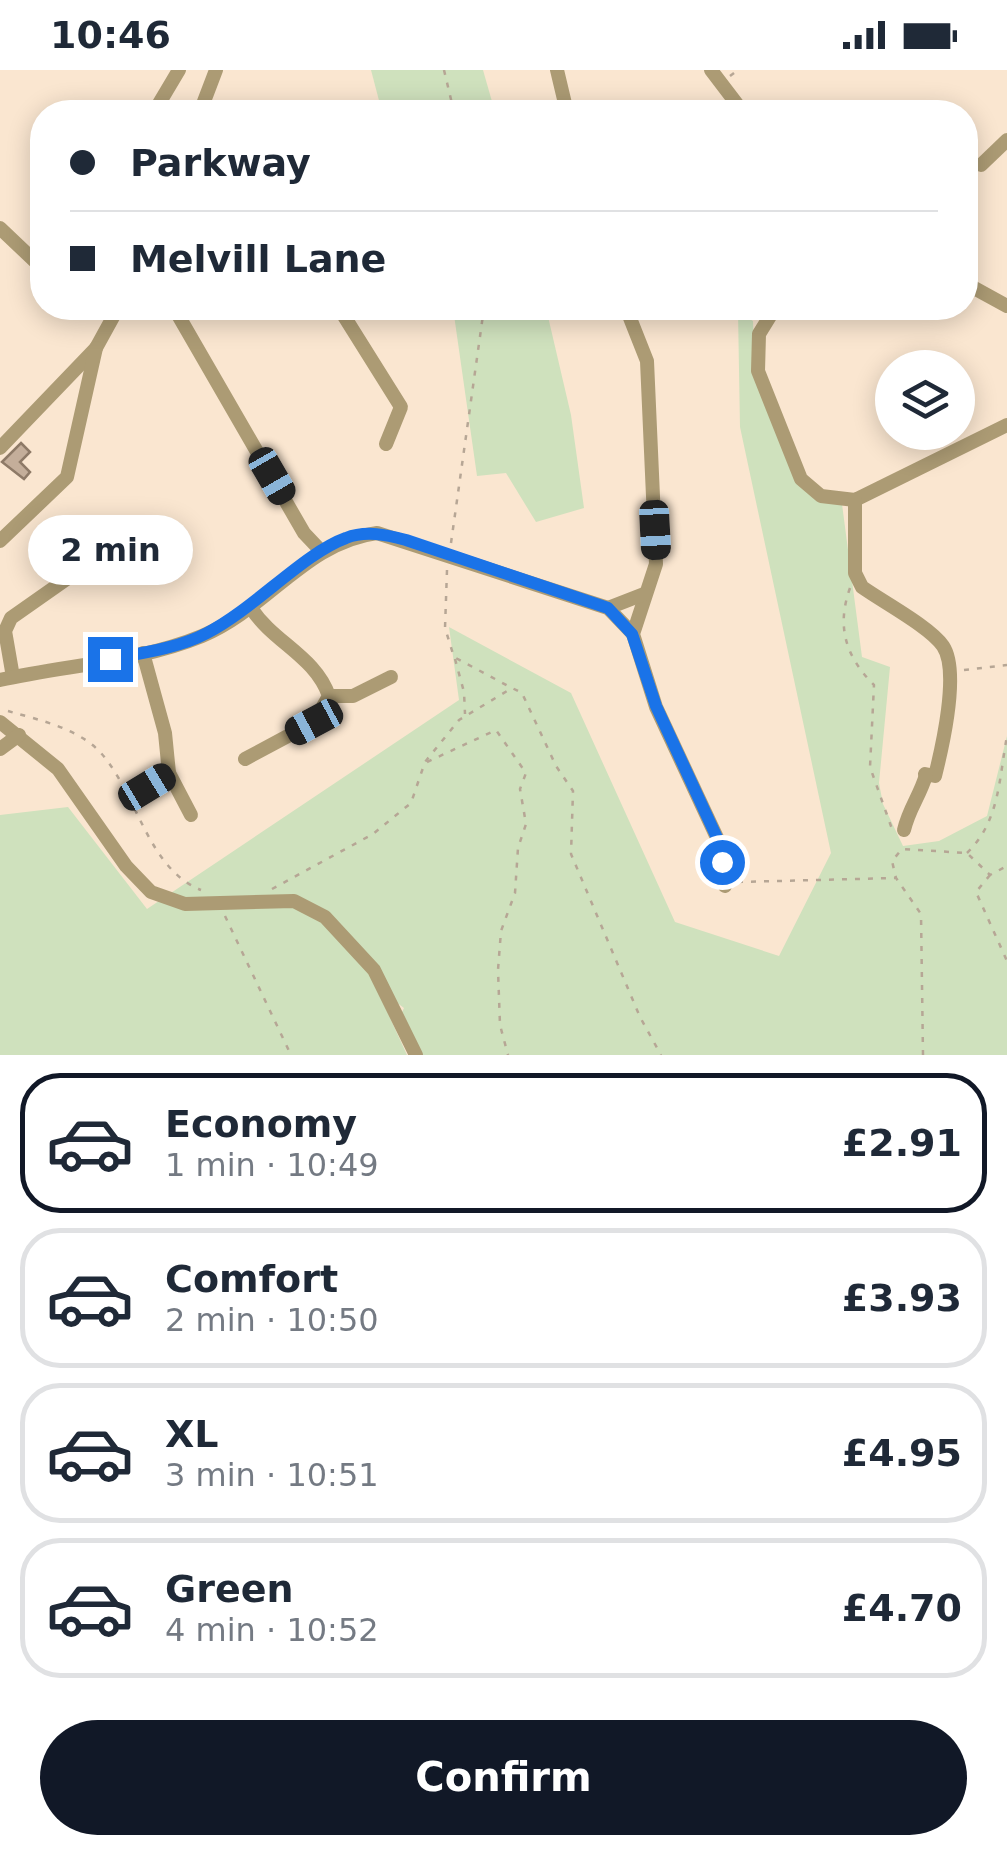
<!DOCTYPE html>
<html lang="en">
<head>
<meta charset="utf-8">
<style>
	body { margin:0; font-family:"DejaVu Sans",sans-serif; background:#f2f2f3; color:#1f2937; height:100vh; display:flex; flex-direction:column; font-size:38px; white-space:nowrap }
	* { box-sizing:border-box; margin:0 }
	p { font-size:32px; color:#747a83 }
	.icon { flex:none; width:55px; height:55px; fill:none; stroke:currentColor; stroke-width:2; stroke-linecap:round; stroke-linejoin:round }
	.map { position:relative; height:985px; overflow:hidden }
	.details { display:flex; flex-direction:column; background:#fff; flex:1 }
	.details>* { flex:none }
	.guide { position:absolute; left:30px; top:30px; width:948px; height:220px; border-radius:40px; box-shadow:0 5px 25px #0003; display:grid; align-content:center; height:220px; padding:0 40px; background:#fff }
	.fabs { position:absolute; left:875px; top:280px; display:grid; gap:20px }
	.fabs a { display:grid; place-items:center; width:100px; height:100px; border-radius:50%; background:#fff; box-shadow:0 5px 25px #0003; font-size:50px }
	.end { position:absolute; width:45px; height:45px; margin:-22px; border:12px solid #1a73e8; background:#fff; box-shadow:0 0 0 5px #fff }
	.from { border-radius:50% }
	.bubble { position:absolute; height:70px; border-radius:35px; background:#fff; box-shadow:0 5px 25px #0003; font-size:32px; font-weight:800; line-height:70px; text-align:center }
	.car { position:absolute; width:30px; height:60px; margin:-30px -15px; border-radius:12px; box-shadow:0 0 8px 2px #0007; background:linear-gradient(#222 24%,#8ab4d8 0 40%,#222 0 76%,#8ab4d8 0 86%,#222 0) }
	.guide b { display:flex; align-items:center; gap:35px; height:95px; font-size:38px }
	.guide b+b { border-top:2px solid #e0e1e3 }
	.guide i { width:25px; height:25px; background:#1f2937 }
	ul { padding:18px 0 0; list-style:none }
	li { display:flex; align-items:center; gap:30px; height:140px; margin:0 20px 15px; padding:0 20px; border:5px solid #e0e1e3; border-radius:40px }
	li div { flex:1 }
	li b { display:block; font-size:38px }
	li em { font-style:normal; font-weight:800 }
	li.on { border-color:#111827 }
	li>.icon { width:90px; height:90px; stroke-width:1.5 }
	.action { display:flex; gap:20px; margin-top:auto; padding:20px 40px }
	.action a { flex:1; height:115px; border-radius:60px; background:#111827; color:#fff; font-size:40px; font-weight:800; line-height:115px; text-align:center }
	.status { display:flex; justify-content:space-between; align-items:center; height:70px; padding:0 50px; background:#fff; direction:ltr }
	.status svg { height:28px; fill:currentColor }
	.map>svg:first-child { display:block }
	.green { fill:#cfe1bd }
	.building { fill:#c4ae9a; stroke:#8e7a67; stroke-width:2.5 }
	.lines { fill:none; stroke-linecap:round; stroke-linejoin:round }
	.path { stroke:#b6a695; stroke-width:2.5; stroke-dasharray:5 8; stroke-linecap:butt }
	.minor { stroke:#ac9b74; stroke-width:14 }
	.route { stroke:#1a73e8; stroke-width:12 }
</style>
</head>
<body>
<div class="status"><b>10:46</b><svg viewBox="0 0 49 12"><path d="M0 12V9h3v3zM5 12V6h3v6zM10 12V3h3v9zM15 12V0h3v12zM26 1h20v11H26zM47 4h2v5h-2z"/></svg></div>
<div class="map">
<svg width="1007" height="985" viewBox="0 0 1007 985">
	<rect width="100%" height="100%" fill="#fae6d0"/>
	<g class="green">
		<polygon points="371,0 483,0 495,42 382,42"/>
		<polygon points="453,238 546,238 571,345 584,438 536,452 506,403 477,406"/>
		<polygon points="738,242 753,251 755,302 809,417 842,434 862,587 890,597 879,713 883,734 903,776 939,771 987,746 1007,666 1007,985 415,985 401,944 404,938 376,917 407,985 0,985 0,745 68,737 147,839 459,630 449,557 571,623 675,852 779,886 831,783 740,357"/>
	</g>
	<polygon class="building" points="21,373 30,382 20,392 30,402 24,409 2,392"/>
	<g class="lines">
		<g class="path">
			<polyline points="444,0 454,42"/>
			<polyline points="730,6 738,0"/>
			<polyline points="451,473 484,238"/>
			<polyline points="447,500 445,558 454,587 510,617"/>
			<path d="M850,518c-14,39 -4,69 24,97l-4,82 22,62"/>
			<polyline points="455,589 464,622 465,644"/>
			<polyline points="964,600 1007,595"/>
			<path d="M8,641c31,9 70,17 93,42 37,42 46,115 100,137"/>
			<polyline points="427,692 496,660 526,703 520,719 526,754 518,778 515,823 501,861 498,900 500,955 508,985"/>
			<path d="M967,783c33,-32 32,-75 40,-117"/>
			<polyline points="990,805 976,822 1007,891"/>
			<polyline points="738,812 895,808"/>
			<polyline points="272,819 373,764 411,733 425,692 459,650 512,618 522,623 556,696 573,721 571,784 640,947 661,985"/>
			<polyline points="225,846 291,985"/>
			<polyline points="923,985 921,844 896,808 892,791 902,779 967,783 990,805 1007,796"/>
		</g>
		<g class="minor">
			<polyline points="557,0 567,42"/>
			<polyline points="711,0 743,42"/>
			<polyline points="154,42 179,0"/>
			<polyline points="200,42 216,0"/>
			<polyline points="981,95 1007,70"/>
			<polyline points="0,158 42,198"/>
			<polyline points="965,213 1007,236"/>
			<polyline points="174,238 304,463 321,481"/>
			<polyline points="339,238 401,337 386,374"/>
			<polyline points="626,238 647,291 656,494 633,564 656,637 719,772 725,816"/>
			<polyline points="775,238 759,264 758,301 801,409 821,426 855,430 1007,355"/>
			<polyline points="0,378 96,278 118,238"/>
			<path d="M855,430v73l7,14c21,15 68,40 81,59 17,25 -1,102 -8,130l-10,-2"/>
			<polyline points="0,471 67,407 96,278"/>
			<polyline points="608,538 644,524"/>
			<polyline points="143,583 165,663 169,703 147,717"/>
			<polyline points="13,607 5,561 11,548 105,482"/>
			<path d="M0,610c66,-15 139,-18 202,-44 65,-27 104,-94 175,-103l231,75 25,26"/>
			<polyline points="329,626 353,626 391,607"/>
			<polyline points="0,652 58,699 126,796 151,822 185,834 294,831 325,847 374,900 416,985"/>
			<polyline points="0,679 19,665"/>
			<path d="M245,689l69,-37 15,-26c-14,-40 -55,-53 -78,-88"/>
			<polyline points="169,703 191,745"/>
			<path d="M904,760c5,-22 16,-34 22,-55"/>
		</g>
	</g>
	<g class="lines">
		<path class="route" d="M110,589c32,-6 69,-11 97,-26 47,-24 97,-80 139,-95 20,-8 41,-3 60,2l202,68 24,26 24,72 63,136 3,20"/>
	</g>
</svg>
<div class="fabs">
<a><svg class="icon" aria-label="layers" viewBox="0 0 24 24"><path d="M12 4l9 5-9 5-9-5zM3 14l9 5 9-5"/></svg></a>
</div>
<i class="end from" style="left:722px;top:792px"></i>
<i class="end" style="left:110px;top:589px"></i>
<div class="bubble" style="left:28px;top:445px;width:165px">2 min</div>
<i class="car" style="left:272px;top:406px;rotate:150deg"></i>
<i class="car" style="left:655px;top:460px;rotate:177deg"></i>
<i class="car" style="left:314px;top:652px;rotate:242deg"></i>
<i class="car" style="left:147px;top:717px;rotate:59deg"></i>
<div class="guide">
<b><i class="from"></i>Parkway</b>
<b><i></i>Melvill Lane</b>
</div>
</div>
<section class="details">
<ul>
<li class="on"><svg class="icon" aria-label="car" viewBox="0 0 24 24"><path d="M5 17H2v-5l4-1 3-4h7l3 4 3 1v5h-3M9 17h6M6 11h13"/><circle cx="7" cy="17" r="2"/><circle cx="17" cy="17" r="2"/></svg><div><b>Economy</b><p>1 min · 10:49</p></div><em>£2.91</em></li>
<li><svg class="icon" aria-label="car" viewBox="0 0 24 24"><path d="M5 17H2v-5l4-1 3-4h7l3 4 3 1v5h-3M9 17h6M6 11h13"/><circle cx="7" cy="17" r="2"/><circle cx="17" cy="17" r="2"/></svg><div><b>Comfort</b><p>2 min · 10:50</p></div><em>£3.93</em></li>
<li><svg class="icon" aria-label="car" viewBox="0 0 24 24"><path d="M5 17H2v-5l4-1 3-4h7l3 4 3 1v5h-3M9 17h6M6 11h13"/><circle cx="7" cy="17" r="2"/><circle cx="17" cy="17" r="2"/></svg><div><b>XL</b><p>3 min · 10:51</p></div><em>£4.95</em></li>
<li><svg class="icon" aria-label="car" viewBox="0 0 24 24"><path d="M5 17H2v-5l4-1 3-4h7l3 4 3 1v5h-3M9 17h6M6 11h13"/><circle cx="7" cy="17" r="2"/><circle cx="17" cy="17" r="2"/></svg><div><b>Green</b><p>4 min · 10:52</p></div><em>£4.70</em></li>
</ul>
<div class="action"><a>Confirm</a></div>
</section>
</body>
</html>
